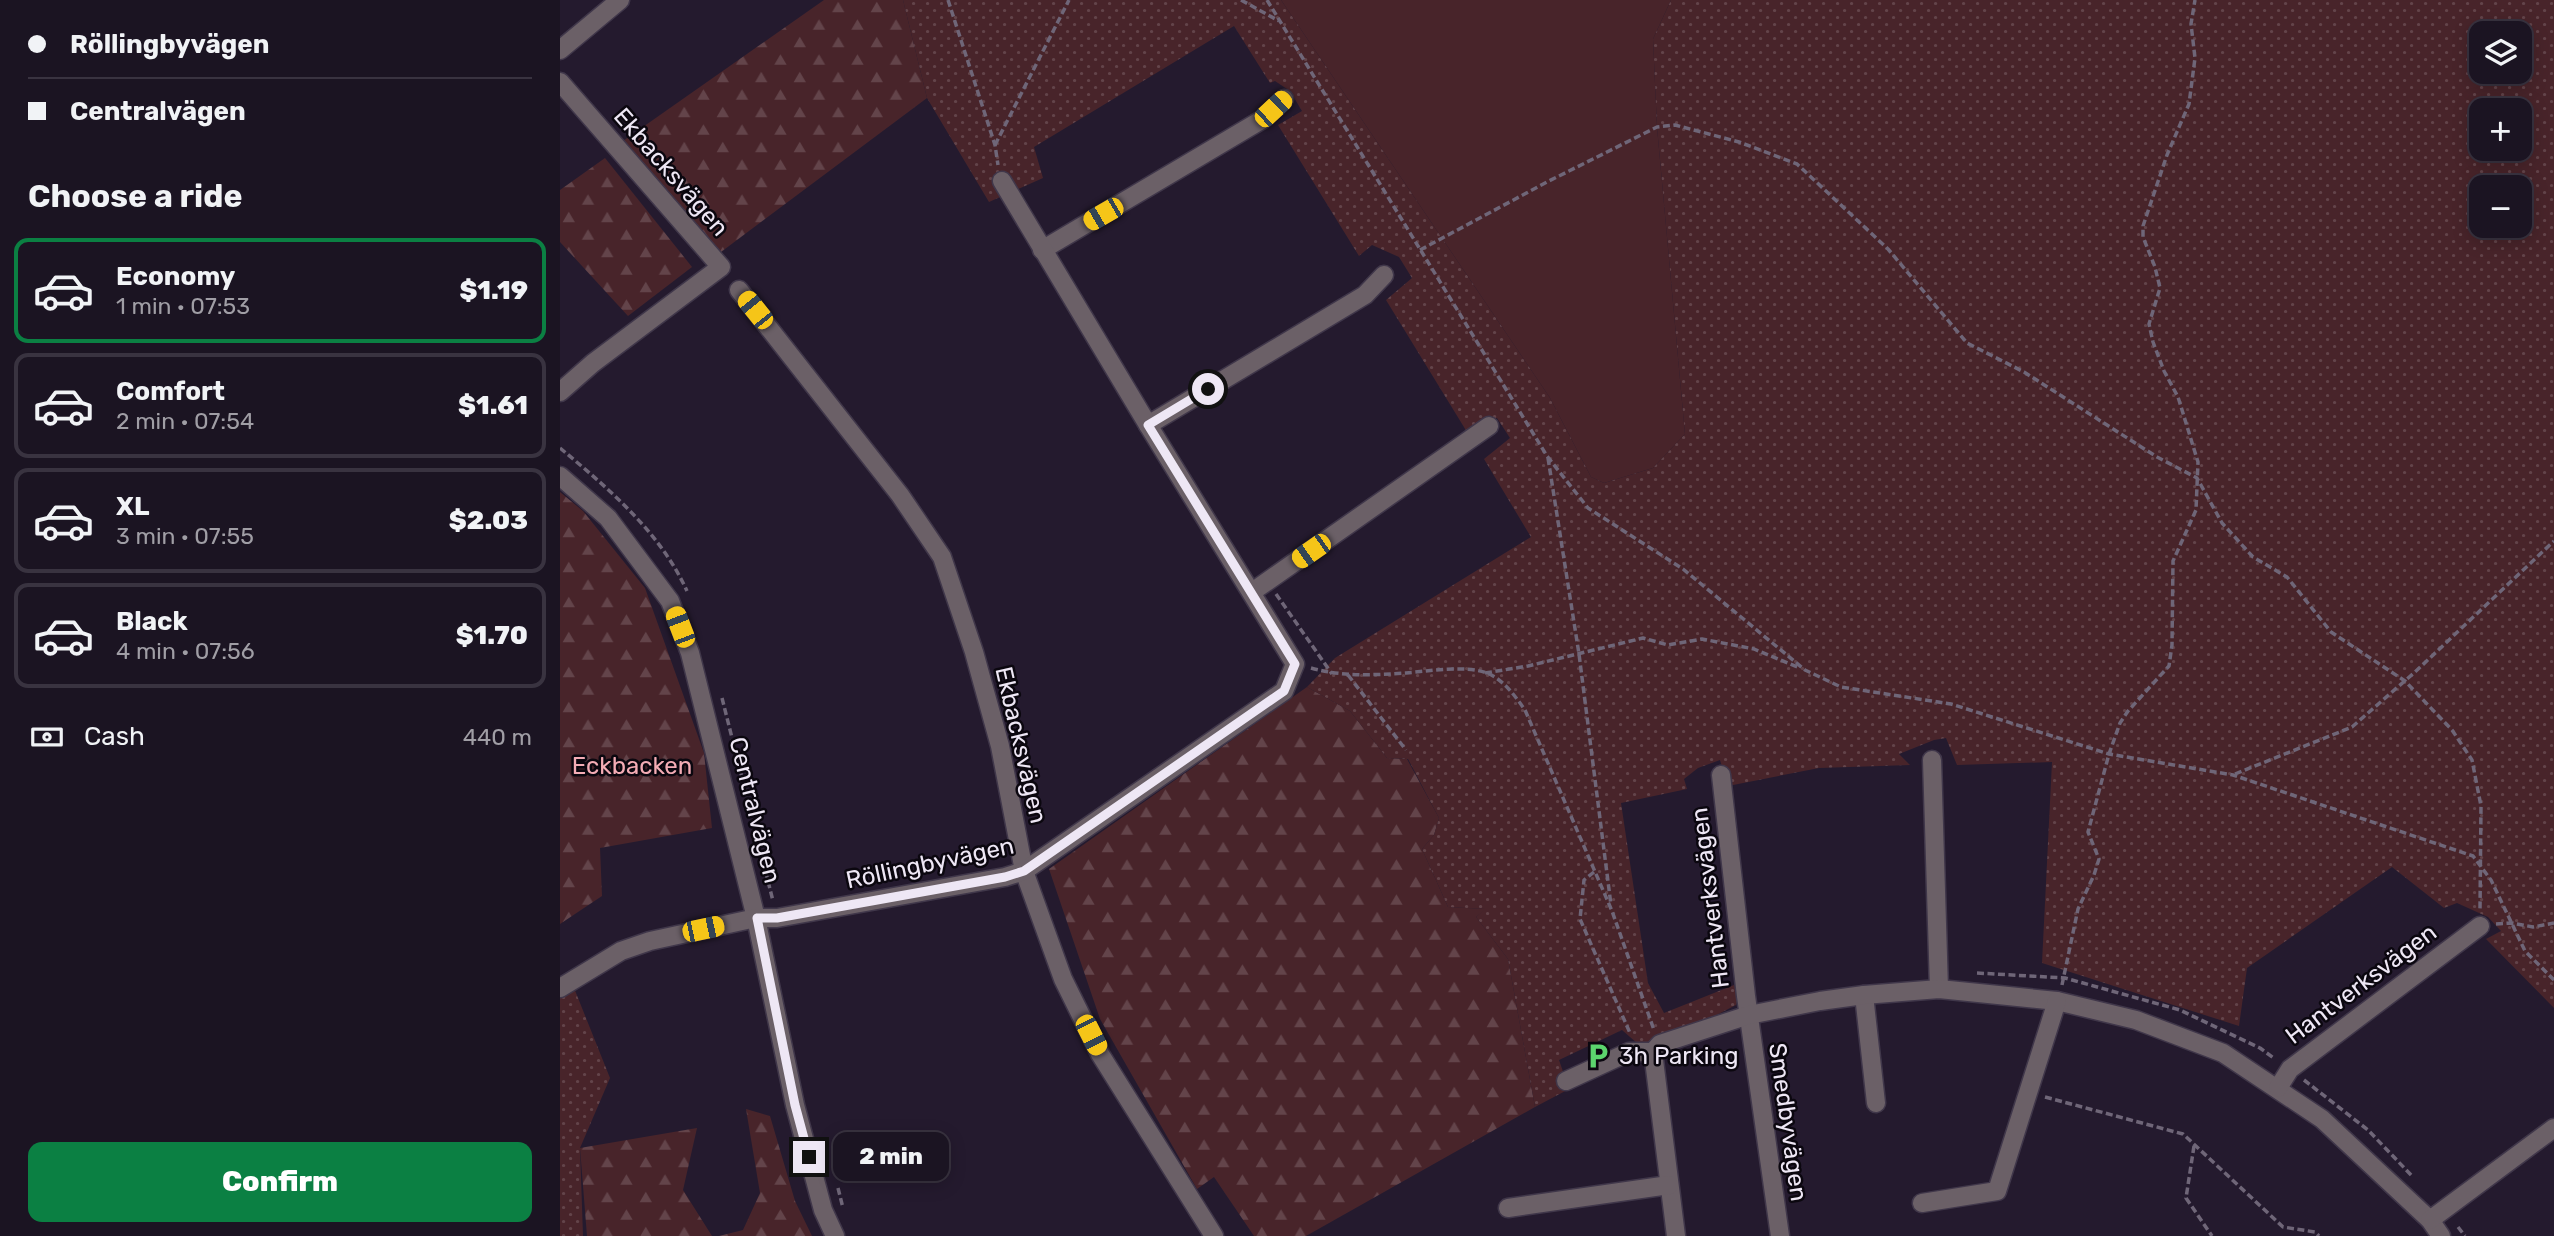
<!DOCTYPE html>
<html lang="en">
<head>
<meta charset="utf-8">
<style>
	body { margin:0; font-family:Rubik,sans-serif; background:#241d2a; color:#f1f3f6; height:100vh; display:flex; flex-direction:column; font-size:26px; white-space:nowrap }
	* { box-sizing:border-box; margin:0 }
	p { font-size:23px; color:#a09ea5 }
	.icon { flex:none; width:38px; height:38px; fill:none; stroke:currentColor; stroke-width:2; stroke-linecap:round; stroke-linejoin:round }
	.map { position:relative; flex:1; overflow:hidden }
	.side { display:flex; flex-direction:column; background:#1b1422; width:560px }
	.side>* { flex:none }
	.guide { display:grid; align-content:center; height:154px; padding:0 28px; background:#1b1422 }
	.tools { position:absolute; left:1909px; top:21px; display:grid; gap:14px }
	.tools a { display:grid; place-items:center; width:63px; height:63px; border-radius:14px; background:#1b1422; box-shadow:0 4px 18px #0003,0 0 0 2px #393340; font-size:35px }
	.end { position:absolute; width:32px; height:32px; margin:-16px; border:9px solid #eee7f5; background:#111; box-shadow:0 0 0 4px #111 }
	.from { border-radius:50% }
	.bubble { position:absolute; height:49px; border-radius:14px; background:#1b1422; box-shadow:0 4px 18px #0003,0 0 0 2px #393340; font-size:23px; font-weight:800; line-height:49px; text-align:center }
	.car { position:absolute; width:21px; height:42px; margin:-21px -10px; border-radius:9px; box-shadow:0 0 5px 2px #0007; background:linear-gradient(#f5c518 24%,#345 0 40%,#f5c518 0 76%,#345 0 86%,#f5c518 0) }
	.guide b { display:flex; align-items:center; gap:24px; height:66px; font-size:26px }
	.guide b+b { border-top:2px solid #393340 }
	.guide i { width:18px; height:18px; background:#f1f3f6 }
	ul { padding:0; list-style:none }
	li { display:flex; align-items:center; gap:21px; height:105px; margin:0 14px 10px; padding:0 14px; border:4px solid #393340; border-radius:14px }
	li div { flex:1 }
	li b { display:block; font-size:26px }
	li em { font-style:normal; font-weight:800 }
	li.selected { border-color:#0b8043 }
	li>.icon { width:63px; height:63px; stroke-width:1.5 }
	h2 { padding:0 28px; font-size:32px; line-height:84px }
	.pay { display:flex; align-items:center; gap:18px; height:77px; padding:0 28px; font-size:26px }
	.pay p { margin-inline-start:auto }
	.cta { display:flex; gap:14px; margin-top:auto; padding:14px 28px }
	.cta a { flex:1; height:80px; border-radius:14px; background:#0b8043; color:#fff; font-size:28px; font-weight:800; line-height:80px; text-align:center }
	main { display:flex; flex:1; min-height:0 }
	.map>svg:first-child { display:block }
	.grass { fill:#48242a }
	.forest { fill:url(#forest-firs) }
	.park { fill:url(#park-dots); fill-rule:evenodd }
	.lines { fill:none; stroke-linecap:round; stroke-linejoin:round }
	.minor-casing { stroke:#40374a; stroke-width:21 }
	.path { stroke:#6f6678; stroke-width:3.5; stroke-dasharray:7 3.5; stroke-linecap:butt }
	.minor { stroke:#6b6067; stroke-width:18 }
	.route { stroke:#eee7f5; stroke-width:9 }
	.labels { text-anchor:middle; stroke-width:5; stroke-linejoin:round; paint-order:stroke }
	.street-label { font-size:24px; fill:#eee7f5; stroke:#0b070f }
	.park-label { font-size:24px; fill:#f4acb5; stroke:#0b070f }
	.poi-label { font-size:24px; fill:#eee7f5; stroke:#0b070f; text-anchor:start }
</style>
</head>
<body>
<main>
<section class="side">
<div class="guide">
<b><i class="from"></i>Röllingbyvägen</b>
<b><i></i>Centralvägen</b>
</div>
<h2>Choose a ride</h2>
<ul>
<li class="selected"><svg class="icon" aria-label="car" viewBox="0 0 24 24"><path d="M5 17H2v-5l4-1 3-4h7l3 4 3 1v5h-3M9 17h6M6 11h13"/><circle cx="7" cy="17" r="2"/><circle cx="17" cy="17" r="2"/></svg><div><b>Economy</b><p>1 min · 07:53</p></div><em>$1.19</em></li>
<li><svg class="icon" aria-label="car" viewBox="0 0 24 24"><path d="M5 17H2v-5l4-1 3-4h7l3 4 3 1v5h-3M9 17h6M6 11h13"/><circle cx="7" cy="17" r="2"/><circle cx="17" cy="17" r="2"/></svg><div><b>Comfort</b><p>2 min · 07:54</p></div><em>$1.61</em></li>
<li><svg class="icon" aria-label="car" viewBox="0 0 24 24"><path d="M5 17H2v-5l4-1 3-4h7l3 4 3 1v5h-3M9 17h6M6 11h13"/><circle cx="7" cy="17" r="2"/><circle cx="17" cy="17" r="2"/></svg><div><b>XL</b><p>3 min · 07:55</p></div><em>$2.03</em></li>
<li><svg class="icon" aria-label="car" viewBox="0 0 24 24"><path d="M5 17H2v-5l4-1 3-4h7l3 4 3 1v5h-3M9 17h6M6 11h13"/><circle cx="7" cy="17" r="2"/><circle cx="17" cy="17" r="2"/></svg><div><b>Black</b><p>4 min · 07:56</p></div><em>$1.70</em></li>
</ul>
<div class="pay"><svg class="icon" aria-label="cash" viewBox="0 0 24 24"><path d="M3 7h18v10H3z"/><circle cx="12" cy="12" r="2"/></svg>Cash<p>440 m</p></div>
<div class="cta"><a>Confirm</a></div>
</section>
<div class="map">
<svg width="1994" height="1236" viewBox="0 0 1994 1236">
	<defs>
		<pattern id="forest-firs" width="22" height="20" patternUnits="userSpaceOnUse" patternTransform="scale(1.75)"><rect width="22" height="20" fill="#48242a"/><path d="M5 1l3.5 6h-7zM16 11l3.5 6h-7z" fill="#63444a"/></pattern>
		<pattern id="park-dots" width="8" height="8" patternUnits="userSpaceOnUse" patternTransform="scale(1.75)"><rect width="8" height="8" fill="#48242a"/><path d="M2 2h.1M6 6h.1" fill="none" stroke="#63444a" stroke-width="1.8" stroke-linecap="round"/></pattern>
	</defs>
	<rect width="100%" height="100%" fill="#241a2e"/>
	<polygon class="grass" points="721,0 1111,0 1093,39 1097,127 1125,434 1093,468 1044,483 1031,477 990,398"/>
	<g class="forest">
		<polygon points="264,0 343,0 367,98 157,255 63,141"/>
		<polygon points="45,158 132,267 68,316 0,242 0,190"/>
		<polygon points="0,492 23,511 85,588 144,753 152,828 40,848 42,896 0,924"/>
		<polygon points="747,687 790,711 827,758 847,759 879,818 874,835 862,849 888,907 926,909 916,917 948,959 975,1107 746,1236 694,1236 654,1177 637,1189 540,1019 489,869"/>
		<polygon points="186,1109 210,1116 235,1201 252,1236 159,1236 183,1230 200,1193"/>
		<polygon points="137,1128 123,1190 152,1236 27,1236 20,1148"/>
	</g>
	<g class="park">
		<path d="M343,0h378l269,398 41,79 13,6 49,-15 32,-34 -28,-307 -4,-88 18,-39h883v1008l-68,-69 15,-8 -13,-14 -31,-14 -13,5 -52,-41 -145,101 -8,58 -197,-63 10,-201 -95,3 -11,-27 -12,2 -35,14 11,11 -91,3 -91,18 -8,-26 -22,8 -14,11 3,10 -66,14 27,180 16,30 70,-28 5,12 -3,8 -76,39h-22l-16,-14 -63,30 10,29 -34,18 -27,-148 -32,-42 9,-8 -37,-2 -26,-58 12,-14 5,-17 -31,-59 -21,-1 -37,-47 -43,-24 28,-29 196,-121 -47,-78 26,-21 -13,-20 -30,14 -81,-132 26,-22 -13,-21 -27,-12 -13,11 -81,-131 24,-14 -12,-20 -15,-10 -5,2 -36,-57 -200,121 9,31 -54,24 -62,-104zM1922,33h38v39h-38zM1922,110h38v39h-38zM1922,187h38v39h-38z"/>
		<polygon points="0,979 14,988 50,1078 20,1148 23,1236 0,1236"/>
	</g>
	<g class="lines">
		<defs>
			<g id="minor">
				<polyline points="0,50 60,0"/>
				<polyline points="0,82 161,267 33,363 0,392"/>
				<polyline points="482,250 703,119 724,99"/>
				<polyline points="179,290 340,495 382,557 414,652 440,746 464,871 503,979 540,1054 654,1236"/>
				<polyline points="588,425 805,295 824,275"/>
				<polyline points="0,476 48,518 110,601 130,653 196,918 235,1105 263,1210 275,1236"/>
				<polyline points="692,592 929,426"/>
				<polyline points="1372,760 1379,989"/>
				<polyline points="1161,775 1186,996 1220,1236"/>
				<polyline points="0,988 61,951 90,941 196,918 217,918 445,877 464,871 724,691 735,664 588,425 442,181"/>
				<polyline points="1304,995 1316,1103"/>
				<polyline points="1093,1052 1100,1044 1189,1015 1260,1001 1304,995 1379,989 1497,1001 1576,1020 1663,1053 1762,1119 1870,1220 1881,1236"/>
				<polyline points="1093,1052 1116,1236"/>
				<polyline points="1006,1081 1069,1052 1093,1052"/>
				<polyline points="1718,1088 1730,1069 1920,926"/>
				<polyline points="1362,1203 1437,1191 1497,1001"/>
				<polyline points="948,1208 1109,1185"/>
				<polyline points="1870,1220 1994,1128"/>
			</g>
		</defs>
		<use href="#minor" class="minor-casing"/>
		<g class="path">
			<polyline points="388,0 435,145 438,165"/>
			<polyline points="681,0 719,21"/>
			<polyline points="707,0 987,456 1028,508 1123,569 1245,670 1281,687 1391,704 1549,754 1673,775 1913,856 1931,880 1965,951 1994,980"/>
			<polyline points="435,145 509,0"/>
			<polyline points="860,250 987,182 1097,127 1115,125 1179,142 1237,164 1328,249 1407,343 1464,372 1597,457 1637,478 1662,523 1693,557 1727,577 1771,632 1845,681 1892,730 1912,760 1921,806 1920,910"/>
			<path d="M0,448c49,41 100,84 127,143"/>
			<polyline points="988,458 1019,654 1051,905"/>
			<polyline points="716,594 772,674"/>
			<path d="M751,668c32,9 62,7 95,5 23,-2 59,-8 81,0 17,7 28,23 38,37l87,201 42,119"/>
			<polyline points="925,673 968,666 1083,638 1108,645 1142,639 1194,649 1240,668"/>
			<polyline points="788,675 846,750"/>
			<polyline points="162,698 213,901"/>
			<polyline points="1675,774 1792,727 1855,672 1994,541"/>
			<polyline points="1034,872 1024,880 1020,919 1070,1033"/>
			<polyline points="1936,924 1952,923 1973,927 1994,923"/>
			<polyline points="1417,973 1505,978 1620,1010 1700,1048 1715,1059"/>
			<polyline points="1502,985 1518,909 1534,875 1539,859 1528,832 1549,754 1560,723 1568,711 1609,666 1612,645 1613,561 1636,510 1638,462 1618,397 1604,371 1593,342 1589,324 1600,288 1595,267 1583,237 1583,226 1607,155 1629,104 1635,58 1631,24 1635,0"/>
			<polyline points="1744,1080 1808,1130 1853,1177"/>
			<polyline points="1485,1097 1623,1134 1723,1227 1755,1232 1759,1236"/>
			<polyline points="1634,1146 1626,1198 1652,1236"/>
			<polyline points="278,1188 283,1208"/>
			<polyline points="1898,1227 1905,1236"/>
		</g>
		<use href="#minor" class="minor"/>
	</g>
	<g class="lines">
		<polyline class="route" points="249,1157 235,1105 197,918 217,918 445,877 464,871 724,691 735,664 588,425 648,389"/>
	</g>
	<defs>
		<symbol id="parking-bare" viewBox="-9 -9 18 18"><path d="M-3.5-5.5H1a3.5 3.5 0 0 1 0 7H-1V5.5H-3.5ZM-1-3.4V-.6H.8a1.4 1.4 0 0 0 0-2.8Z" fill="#5cd56d" stroke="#0b070f" stroke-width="2.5" paint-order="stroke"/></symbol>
	</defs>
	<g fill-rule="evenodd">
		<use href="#parking-bare" x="1019" y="1037" width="38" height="38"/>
	</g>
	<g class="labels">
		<g class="street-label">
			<text transform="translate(111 172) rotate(49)" y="8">Ekbacksvägen</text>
			<text transform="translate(461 745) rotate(77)" y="8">Ekbacksvägen</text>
			<text transform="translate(195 810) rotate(76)" y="8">Centralvägen</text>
			<text transform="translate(370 863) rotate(-12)" y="8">Röllingbyvägen</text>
			<text transform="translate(1150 898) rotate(-97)" y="8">Hantverksvägen</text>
			<text transform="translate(1801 984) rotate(-37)" y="8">Hantverksvägen</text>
			<text transform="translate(1228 1122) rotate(82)" y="8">Smedbyvägen</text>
		</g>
		<g class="park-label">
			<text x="72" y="774">Eckbacken</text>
		</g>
		<g class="poi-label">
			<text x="1059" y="1064">3h Parking</text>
		</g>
	</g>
</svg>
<div class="tools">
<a><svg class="icon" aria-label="layers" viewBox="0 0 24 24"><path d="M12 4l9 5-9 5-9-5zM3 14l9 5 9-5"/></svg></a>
<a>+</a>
<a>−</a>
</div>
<i class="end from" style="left:648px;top:389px"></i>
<i class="end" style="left:249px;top:1157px"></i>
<div class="bubble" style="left:273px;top:1132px;width:116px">2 min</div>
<i class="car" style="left:713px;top:109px;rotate:47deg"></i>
<i class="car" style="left:543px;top:214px;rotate:240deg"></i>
<i class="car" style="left:195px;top:310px;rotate:321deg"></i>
<i class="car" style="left:751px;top:551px;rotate:235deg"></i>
<i class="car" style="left:120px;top:627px;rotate:339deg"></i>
<i class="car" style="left:143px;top:929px;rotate:78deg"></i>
<i class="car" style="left:531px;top:1035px;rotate:153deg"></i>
</div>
</main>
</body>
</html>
